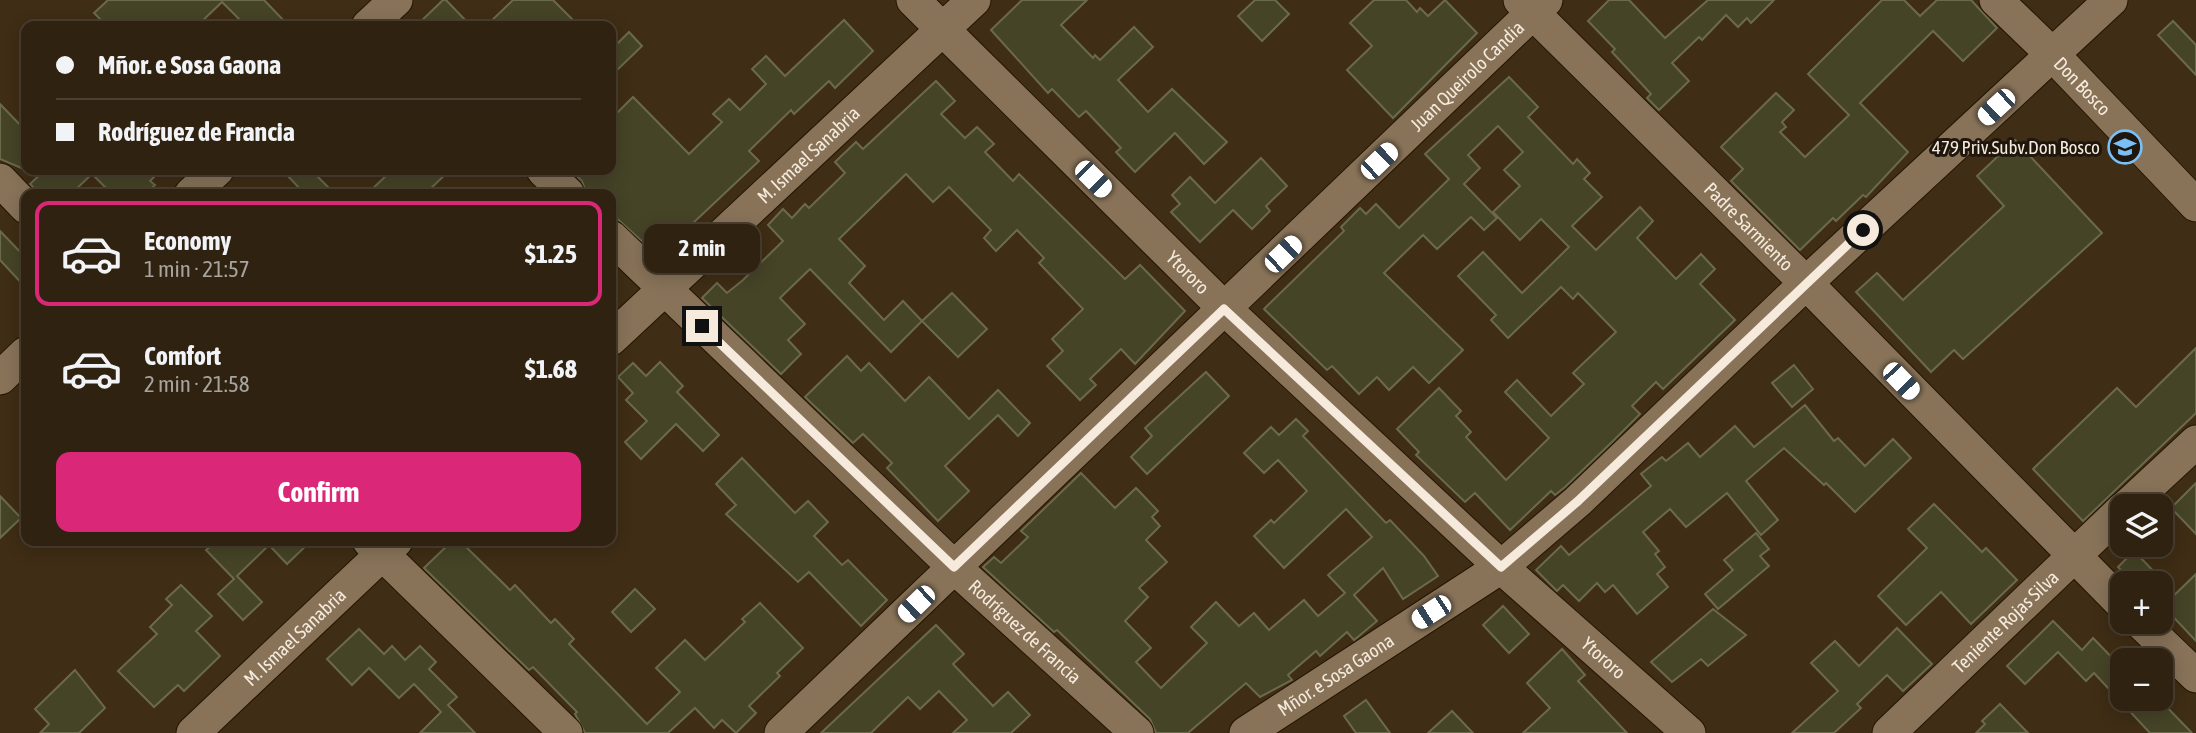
<!DOCTYPE html>
<html lang="en">
<head>
<meta charset="utf-8">
<style>
	body { margin:0; font-family:"Asap Condensed",sans-serif; background:#372a19; color:#f1f3f6; height:100vh; display:flex; flex-direction:column; font-size:26px; white-space:nowrap }
	* { box-sizing:border-box; margin:0 }
	p { font-size:23px; color:#a7a49f }
	.icon { flex:none; width:38px; height:38px; fill:none; stroke:currentColor; stroke-width:2; stroke-linecap:round; stroke-linejoin:round }
	.map { position:relative; flex:1; overflow:hidden }
	.sheet { position:absolute; left:21px; top:189px; width:595px; height:357px; display:flex; flex-direction:column; background:#2f2210; border-radius:14px; box-shadow:0 4px 18px #0003,0 0 0 2px #4a3f30 }
	.sheet>* { flex:none }
	.banner { position:absolute; left:21px; top:21px; width:595px; height:154px; border-radius:14px; box-shadow:0 4px 18px #0003,0 0 0 2px #4a3f30; display:grid; align-content:center; height:154px; padding:0 35px; background:#2f2210 }
	.fabs { position:absolute; left:2110px; top:494px; display:grid; gap:14px }
	.fabs a { display:grid; place-items:center; width:63px; height:63px; border-radius:14px; background:#2f2210; box-shadow:0 4px 18px #0003,0 0 0 2px #4a3f30; font-size:35px }
	.end { position:absolute; width:32px; height:32px; margin:-16px; border:9px solid #f5eadc; background:#111; box-shadow:0 0 0 4px #111 }
	.from { border-radius:50% }
	.bubble { position:absolute; height:49px; border-radius:14px; background:#2f2210; box-shadow:0 4px 18px #0003,0 0 0 2px #4a3f30; font-size:23px; font-weight:700; line-height:49px; text-align:center }
	.car { position:absolute; width:21px; height:42px; margin:-21px -10px; border-radius:9px; box-shadow:0 0 5px 2px #0007; background:linear-gradient(#fff 24%,#345 0 40%,#fff 0 76%,#345 0 86%,#fff 0) }
	.banner b { display:flex; align-items:center; gap:24px; height:66px; font-size:26px }
	.banner b+b { border-top:2px solid #4a3f30 }
	.banner i { width:18px; height:18px; background:#f1f3f6 }
	ul { padding:12px 0 0; list-style:none }
	li { display:flex; align-items:center; gap:21px; height:105px; margin:0 14px 10px; padding:0 21px; border:4px solid transparent; border-radius:14px }
	li div { flex:1 }
	li b { display:block; font-size:26px }
	li em { font-style:normal; font-weight:700 }
	li.active { border-color:#db2777 }
	li>.icon { width:63px; height:63px; stroke-width:1.5 }
	.cta { display:flex; gap:14px; margin-top:auto; padding:14px 35px }
	.cta a { flex:1; height:80px; border-radius:14px; background:#db2777; color:#fff; font-size:28px; font-weight:700; line-height:80px; text-align:center }
	.map>svg:first-child { display:block }
	.building { fill:#454427; stroke:#6b6a4c; stroke-width:2 }
	.lines { fill:none; stroke-linecap:round; stroke-linejoin:round }
	.minor-casing { stroke:#251500; stroke-width:35 }
	.minor { stroke:#887359; stroke-width:33 }
	.route { stroke:#f5eadc; stroke-width:9 }
	.labels { text-anchor:middle; stroke-width:6; stroke-linejoin:round; paint-order:stroke }
	.street-label { font-size:19px; fill:#f5eadc; stroke:#1f170d }
	.poi-label { font-size:19px; fill:#f5eadc; stroke:#1f170d; text-anchor:end }
</style>
</head>
<body>
<div class="map">
<svg width="2196" height="733" viewBox="0 0 2196 733">
	<rect width="100%" height="100%" fill="#3f2d15"/>
	<g class="building">
		<polygon points="108,0 264,0 289,26 246,26 222,2 197,26 107,26 94,13"/>
		<polygon points="443,0 446,0 471,26 416,26"/>
		<polygon points="513,0 553,0 579,26 486,26"/>
		<polygon points="1022,0 1087,0 1061,25 1093,58 1095,55 1100,60 1134,27 1153,47 1118,80 1148,112 1172,89 1227,142 1204,164 1175,133 1135,172 1116,152 1121,148 1086,111 1079,117 1052,89 1048,93 991,30"/>
		<polygon points="1255,0 1275,0 1289,14 1262,41 1238,16"/>
		<polygon points="1374,0 1406,0 1417,12 1420,8 1428,16 1445,0 1477,33 1393,118 1347,70 1372,46 1350,23"/>
		<polygon points="1609,0 1629,0 1665,38 1708,0 1774,0 1751,23 1747,18 1738,27 1726,15 1702,40 1699,37 1672,63 1689,81 1659,110 1647,98 1651,94 1612,52 1615,49 1588,21"/>
		<polygon points="1882,0 1904,0 1920,16 1937,0 1971,0 1997,28 1963,61 1933,31 1860,103 1908,152 1866,197 1863,195 1836,221 1833,218 1800,250 1731,181 1743,169 1721,147 1776,93 1794,110 1782,122 1786,127 1780,132 1805,157 1849,115 1808,74"/>
		<polygon points="844,20 873,51 835,88 829,81 794,114 791,110 749,151 759,161 658,256 611,213 611,194 587,194 582,181 571,170 611,170 611,119 633,97 689,154 722,122 713,114 729,99 740,110 766,84 752,69 766,56 785,76"/>
		<polygon points="2173,21 2196,45 2196,75 2158,35"/>
		<polygon points="629,32 642,46 611,76 611,50"/>
		<polygon points="1509,77 1538,107 1528,117 1573,164 1577,159 1590,173 1584,179 1602,197 1572,226 1596,250 1640,207 1653,221 1637,238 1676,279 1701,254 1715,269 1700,284 1735,320 1663,389 1656,382 1632,406 1640,414 1612,442 1565,487 1555,495 1551,491 1510,530 1475,493 1465,502 1416,455 1419,452 1397,429 1439,388 1461,411 1456,416 1471,432 1466,437 1506,480 1549,438 1505,392 1517,380 1551,416 1584,384 1573,373 1616,332 1578,293 1573,299 1561,287 1508,338 1491,320 1496,315 1458,276 1483,252 1522,293 1569,247 1541,219 1520,240 1493,212 1520,186 1504,170 1523,152 1498,126 1468,155 1480,168 1464,184 1497,218 1484,230 1471,217 1437,249 1423,235 1384,273 1463,350 1429,383 1413,367 1389,390 1377,377 1359,394 1332,366 1327,370 1264,309 1344,231 1341,227 1360,208 1366,214 1376,204 1399,228 1449,179 1425,154"/>
		<polygon points="936,81 955,101 941,114 965,138 977,127 994,144 985,152 1013,181 1019,174 1125,279 1140,265 1185,311 1135,364 1121,349 1090,379 1096,385 1080,400 1047,366 1063,351 1052,339 1083,309 1039,263 1044,258 1017,230 996,251 984,238 991,230 949,187 933,202 906,174 839,239 865,266 849,283 884,320 903,301 922,321 891,352 810,269 780,298 805,324 788,340 801,354 781,374 702,298 717,283 727,293 743,280 783,241 768,225 783,209 792,218 805,204 809,208 845,173 835,162 856,142 863,149"/>
		<polygon points="0,104 26,131 26,170 0,159"/>
		<polygon points="2015,140 2102,233 1963,359 1954,350 1931,372 1856,292 1877,273 1903,300 2004,206 1977,176"/>
		<polygon points="1261,158 1287,186 1266,206 1270,211 1252,229 1233,210 1200,242 1171,212 1180,204 1172,195 1190,177 1215,203"/>
		<polygon points="45,170 161,170 150,181 155,185 145,194 112,194 92,174 71,194 40,194 30,184"/>
		<polygon points="282,170 311,170 335,194 305,194"/>
		<polygon points="392,170 450,170 425,194 367,194"/>
		<polygon points="0,231 26,258 26,288 0,260"/>
		<polygon points="952,293 987,329 958,357 922,321"/>
		<polygon points="2196,348 2196,413 2083,521 2033,469 2117,388 2136,407"/>
		<polygon points="847,356 861,371 869,363 905,401 929,377 969,419 998,390 1030,423 1018,436 998,415 945,466 969,491 938,521 887,468 892,463 863,434 853,443 805,397"/>
		<polygon points="660,362 683,386 677,392 719,435 703,451 676,424 641,459 625,442 647,421 626,400 633,393 618,377 633,363 646,376"/>
		<polygon points="1794,365 1813,389 1792,407 1772,383"/>
		<polygon points="1206,372 1229,396 1147,474 1131,457 1152,436 1145,428"/>
		<polygon points="1805,405 1834,441 1838,438 1865,466 1893,439 1911,458 1855,512 1826,483 1824,485 1784,448 1746,481 1778,520 1761,535 1727,493 1686,527 1670,509 1643,532 1659,551 1655,554 1665,567 1657,574 1668,587 1637,614 1613,585 1605,592 1597,583 1579,601 1563,585 1557,591 1536,570 1561,546 1569,555 1651,486 1641,474 1662,457 1666,461 1688,443 1700,457 1735,426 1754,447"/>
		<polygon points="1296,419 1308,431 1303,436 1386,523 1390,520 1424,556 1438,576 1403,599 1383,568 1354,595 1377,621 1359,636 1354,640 1347,632 1320,656 1316,651 1288,675 1292,680 1260,697 1246,683 1188,733 1156,733 1150,719 1057,630 1054,632 983,567 994,557 1001,563 1028,537 1021,531 1081,473 1115,508 1136,488 1158,511 1152,517 1160,526 1146,540 1167,562 1139,588 1148,597 1125,621 1151,648 1136,662 1161,688 1207,643 1191,627 1216,602 1239,626 1254,613 1269,630 1304,600 1318,616 1345,593 1328,575 1372,537 1346,509 1284,568 1254,536 1271,520 1274,523 1307,491 1278,460 1264,473 1244,453 1271,427 1279,435"/>
		<polygon points="742,458 795,513 808,501 828,522 814,536 842,565 848,560 887,600 861,626 809,572 798,582 726,514 736,505 716,484"/>
		<polygon points="2196,483 2196,534 2171,508"/>
		<polygon points="0,496 21,518 0,538"/>
		<polygon points="1934,504 1982,552 1986,548 2017,580 1971,624 1941,592 1906,625 1878,596 1927,548 1908,529"/>
		<polygon points="1756,533 1769,549 1760,556 1769,566 1718,609 1705,594 1733,570 1724,560"/>
		<polygon points="217,541 311,541 287,564 269,545 237,576 262,602 243,620 218,594 234,579 206,550"/>
		<polygon points="452,541 460,541 510,590 515,585 551,623 555,619 574,639 569,644 647,724 680,692 656,668 685,640 705,660 745,622 742,619 760,603 803,648 777,673 780,676 749,706 756,713 736,733 722,720 714,728 695,708 668,733 585,733 575,714 577,712 533,667 529,670 424,568"/>
		<polygon points="2134,551 2165,583 2134,583 2118,567"/>
		<polygon points="2196,574 2196,641 2163,606"/>
		<polygon points="181,585 212,616 196,631 220,656 184,691 178,685 154,707 118,671 157,634 150,627 172,605 166,599"/>
		<polygon points="635,589 655,609 631,632 612,612"/>
		<polygon points="1503,606 1529,634 1509,653 1483,625"/>
		<polygon points="1713,609 1746,635 1708,666 1701,659 1672,682 1651,662"/>
		<polygon points="2053,621 2082,650 2093,638 2123,669 2123,698 2158,698 2192,733 2150,733 2094,673 2086,681 2058,652 2025,684 2007,666"/>
		<polygon points="936,625 964,654 953,664 993,706 1008,692 1030,715 1011,733 953,733 967,720 939,691 920,709 908,697 871,733 821,733"/>
		<polygon points="1897,628 1932,664 1903,691 1887,675 1857,704 1861,708 1834,733 1792,733 1838,691 1811,663 1835,641 1859,666"/>
		<polygon points="359,629 384,654 392,646 405,660 420,646 436,662 429,669 457,697 448,705 475,733 420,733 441,712 414,684 399,698 369,668 352,685 327,659"/>
		<polygon points="1562,649 1585,675 1578,681 1627,733 1523,733 1550,708 1527,683"/>
		<polygon points="75,670 105,708 79,733 40,733 49,724 35,709"/>
		<polygon points="1366,700 1390,733 1356,733 1344,716"/>
		<polygon points="2000,704 2028,733 1976,733 1985,724 1982,721"/>
		<polygon points="1452,711 1473,733 1428,733"/>
	</g>
	<g class="lines">
		<defs>
			<g id="minor">
				<path id="s1" d="M913,0l312,309 276,258 188,166"/>
				<path id="s2" d="M1520,0l286,283 317,322"/>
				<path id="s3" d="M1996,0l57,55 143,150"/>
				<polyline points="368,26 396,0"/>
				<polyline points="543,170 568,194"/>
				<polyline points="0,180 26,207"/>
				<polyline points="191,194 217,170"/>
				<path id="s4" d="M611,237l343,330 183,166"/>
				<path id="s5" d="M611,339l363,-339"/>
				<polyline points="0,378 26,353"/>
				<polyline points="2127,506 2196,442"/>
				<polyline points="369,541 566,733"/>
				<polyline points="2139,621 2196,676"/>
				<path id="s6" d="M193,733l203,-192"/>
				<path id="s7" d="M781,733l765,-733"/>
				<path id="s8" d="M1246,733l255,-166 77,-66 228,-218 305,-283"/>
				<path id="s9" d="M1889,733l234,-224"/>
			</g>
		</defs>
		<use href="#minor" class="minor-casing"/>
		<use href="#minor" class="minor"/>
	</g>
	<g class="lines">
		<polyline class="route" points="702,326 954,567 1224,309 1501,567 1578,501 1863,230"/>
	</g>
	<defs>
		<symbol id="school-ring" viewBox="-11 -11 22 22"><circle r="9.5" fill="#1f170d" stroke="#79bff8" stroke-width="1.5"/><path d="M0-5L7-2L0 1L-7-2ZM-4 1L0 2.5L4 1V4Q0 6-4 4Z" fill="#79bff8"/></symbol>
	</defs>
	<g fill-rule="evenodd">
		<use href="#school-ring" x="2106" y="128" width="38" height="38"/>
	</g>
	<g class="labels">
		<g class="street-label">
			<text dy="7" stroke="none"><textPath href="#s7" startOffset="950">Juan Queirolo Candia</textPath></text>
			<text dy="7" stroke="none"><textPath href="#s3" startOffset="122">Don Bosco</textPath></text>
			<text dy="7" stroke="none"><textPath href="#s5" startOffset="270">M. Ismael Sanabria</textPath></text>
			<text dy="7" stroke="none"><textPath href="#s2" startOffset="322">Padre Sarmiento</textPath></text>
			<text dy="7" stroke="none"><textPath href="#s1" startOffset="387">Ytororo</textPath></text>
			<text dy="7" stroke="none"><textPath href="#s9" startOffset="161">Teniente Rojas Silva</textPath></text>
			<text dy="7" stroke="none"><textPath href="#s4" startOffset="572">Rodríguez de Francia</textPath></text>
			<text dy="7" stroke="none"><textPath href="#s6" startOffset="140">M. Ismael Sanabria</textPath></text>
			<text dy="7" stroke="none"><textPath href="#s1" startOffset="954">Ytororo</textPath></text>
			<text dy="7" stroke="none"><textPath href="#s8" startOffset="107">Mñor. e Sosa Gaona</textPath></text>
		</g>
		<g class="poi-label">
			<text x="2100" y="154">479 Priv.Subv.Don Bosco</text>
		</g>
	</g>
</svg>
<div class="fabs">
<a><svg class="icon" aria-label="layers" viewBox="0 0 24 24"><path d="M12 4l9 5-9 5-9-5zM3 14l9 5 9-5"/></svg></a>
<a>+</a>
<a>−</a>
</div>
<i class="end from" style="left:1863px;top:230px"></i>
<i class="end" style="left:702px;top:326px"></i>
<div class="bubble" style="left:644px;top:224px;width:116px">2 min</div>
<i class="car" style="left:1996px;top:107px;rotate:227deg"></i>
<i class="car" style="left:1379px;top:161px;rotate:46deg"></i>
<i class="car" style="left:1093px;top:179px;rotate:135deg"></i>
<i class="car" style="left:1283px;top:254px;rotate:46deg"></i>
<i class="car" style="left:1901px;top:381px;rotate:136deg"></i>
<i class="car" style="left:916px;top:604px;rotate:226deg"></i>
<i class="car" style="left:1431px;top:612px;rotate:237deg"></i>
<div class="banner">
<b><i class="from"></i>Mñor. e Sosa Gaona</b>
<b><i></i>Rodríguez de Francia</b>
</div>
<section class="sheet">
<ul>
<li class="active"><svg class="icon" aria-label="car" viewBox="0 0 24 24"><path d="M5 17H2v-5l4-1 3-4h7l3 4 3 1v5h-3M9 17h6M6 11h13"/><circle cx="7" cy="17" r="2"/><circle cx="17" cy="17" r="2"/></svg><div><b>Economy</b><p>1 min · 21:57</p></div><em>$1.25</em></li>
<li><svg class="icon" aria-label="car" viewBox="0 0 24 24"><path d="M5 17H2v-5l4-1 3-4h7l3 4 3 1v5h-3M9 17h6M6 11h13"/><circle cx="7" cy="17" r="2"/><circle cx="17" cy="17" r="2"/></svg><div><b>Comfort</b><p>2 min · 21:58</p></div><em>$1.68</em></li>
</ul>
<div class="cta"><a>Confirm</a></div>
</section>
</div>
</body>
</html>
